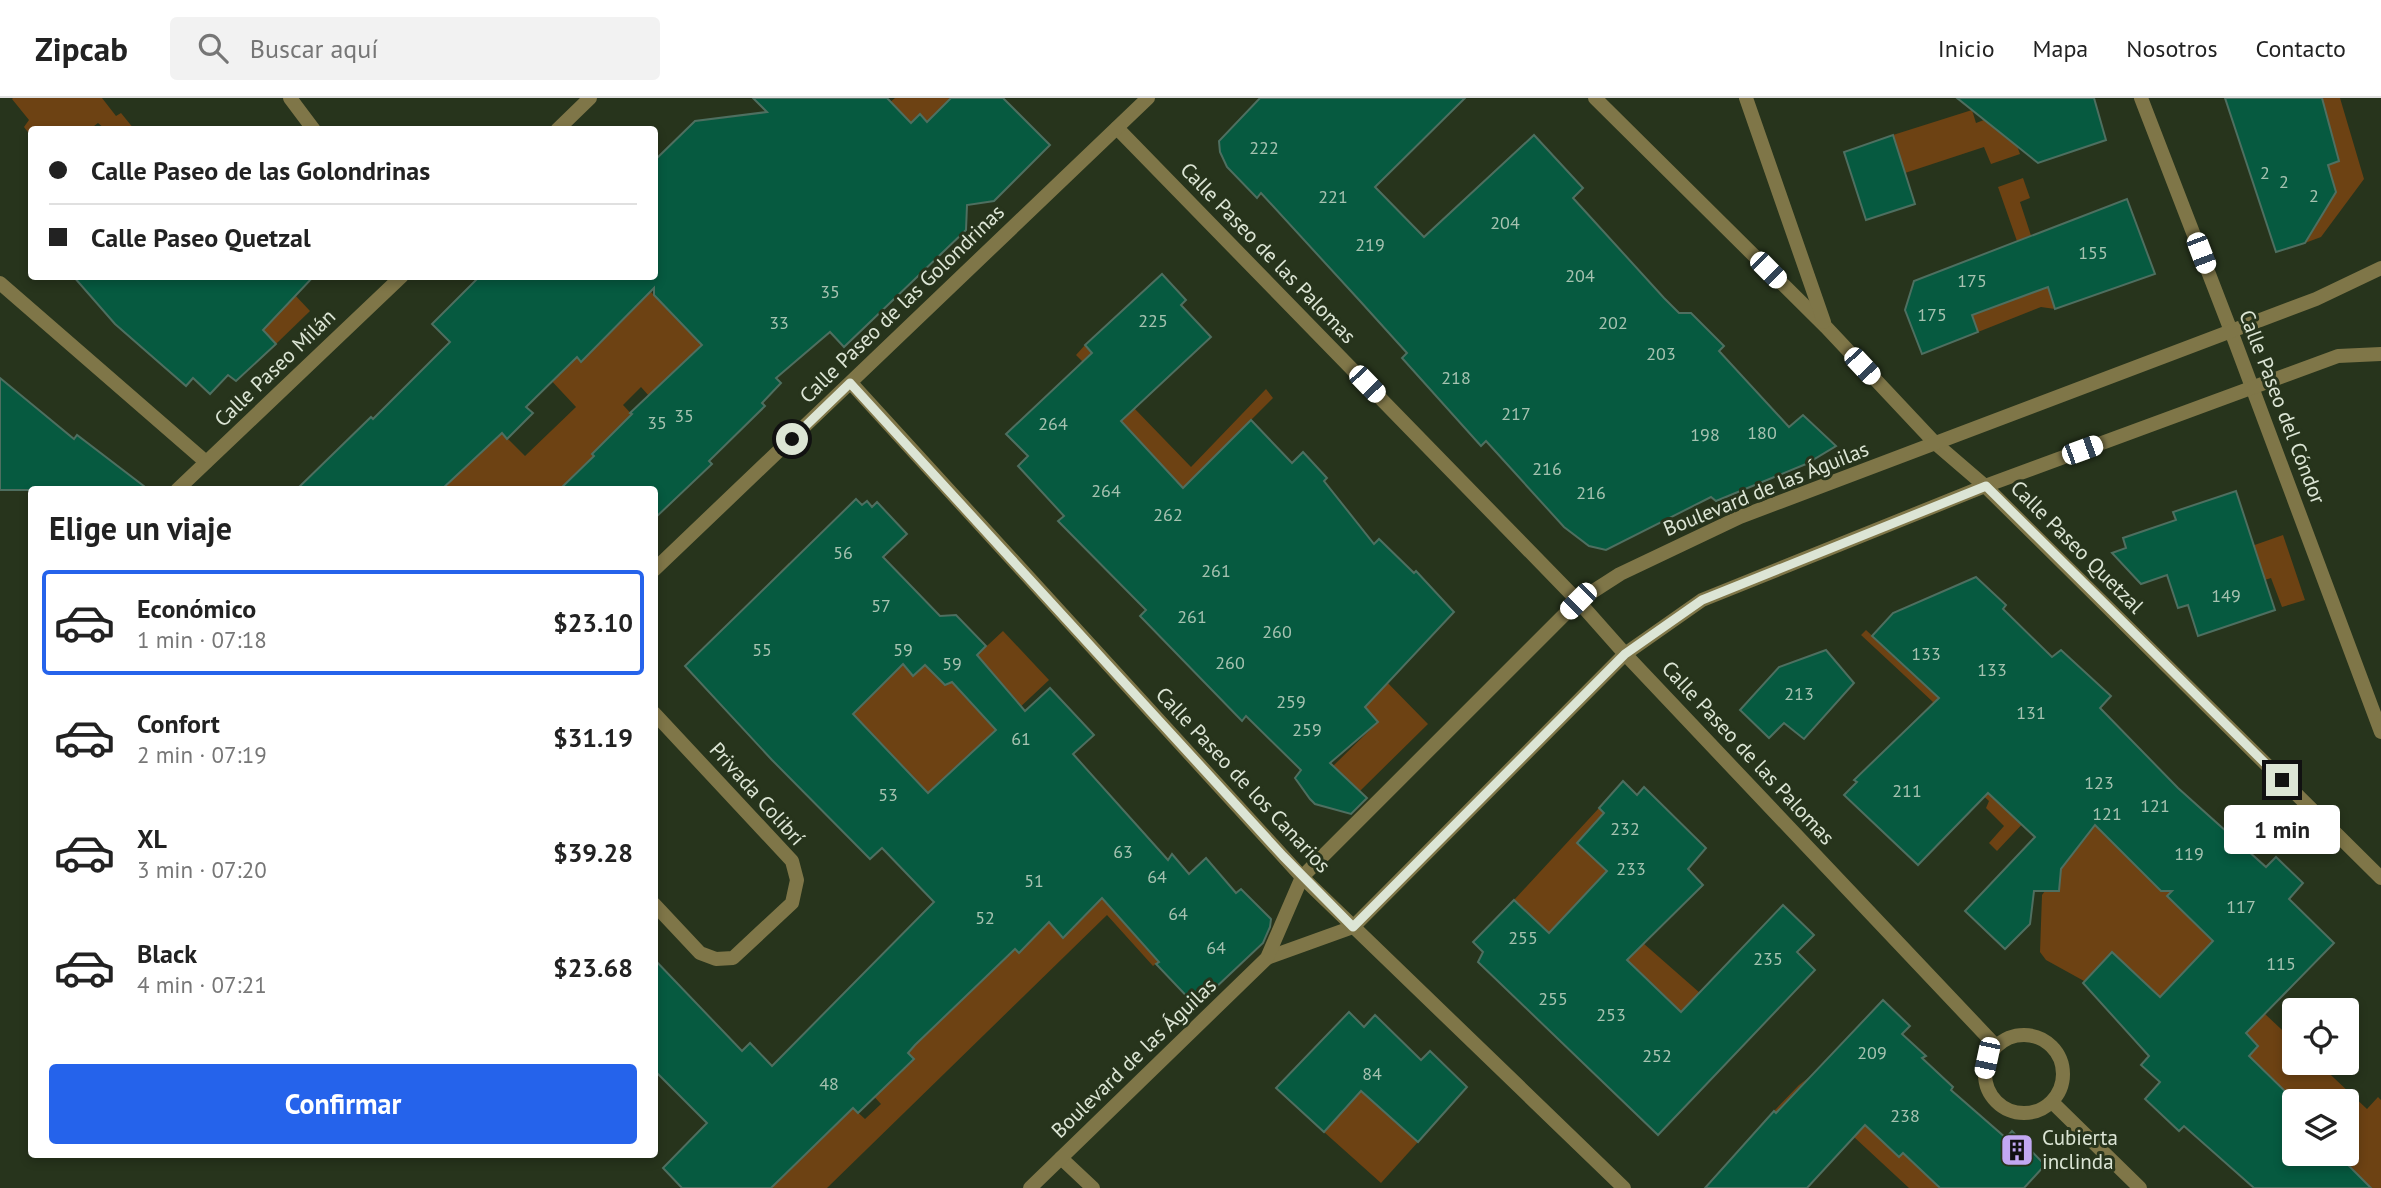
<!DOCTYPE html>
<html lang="es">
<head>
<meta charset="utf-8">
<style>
	body { margin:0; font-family:"PT Sans",sans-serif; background:#f2f2f2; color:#222; height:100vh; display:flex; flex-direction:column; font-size:26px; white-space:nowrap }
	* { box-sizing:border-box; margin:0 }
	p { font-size:23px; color:#767676 }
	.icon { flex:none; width:38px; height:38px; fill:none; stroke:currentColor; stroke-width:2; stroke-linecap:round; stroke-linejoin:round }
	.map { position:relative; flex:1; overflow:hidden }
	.panel { position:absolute; left:28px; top:388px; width:630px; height:672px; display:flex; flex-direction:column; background:#fff; border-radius:7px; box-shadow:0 4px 10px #0003 }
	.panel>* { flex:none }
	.top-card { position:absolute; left:28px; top:28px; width:630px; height:154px; border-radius:7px; box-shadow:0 4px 10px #0003; display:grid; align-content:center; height:154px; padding:0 21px; background:#fff }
	.tools { position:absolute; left:2282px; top:900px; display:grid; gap:14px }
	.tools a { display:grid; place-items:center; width:77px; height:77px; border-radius:7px; background:#fff; box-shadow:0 4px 10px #0003; font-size:35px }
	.end { position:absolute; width:32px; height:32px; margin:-16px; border:9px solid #dce5d5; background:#111; box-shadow:0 0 0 4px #111 }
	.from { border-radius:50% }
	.bubble { position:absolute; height:49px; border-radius:7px; background:#fff; box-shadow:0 4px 10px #0003; font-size:23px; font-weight:600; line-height:49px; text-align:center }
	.car { position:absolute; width:21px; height:42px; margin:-21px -10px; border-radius:9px; box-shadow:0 0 5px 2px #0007; background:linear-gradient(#fff 24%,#345 0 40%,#fff 0 76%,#345 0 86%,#fff 0) }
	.top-card b { display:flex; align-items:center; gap:24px; height:66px; font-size:26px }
	.top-card b+b { border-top:2px solid #e0e0e0 }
	.top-card i { width:18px; height:18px; background:#222 }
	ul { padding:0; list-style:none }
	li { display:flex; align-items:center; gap:21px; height:105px; margin:0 14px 10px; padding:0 7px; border:4px solid transparent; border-radius:7px }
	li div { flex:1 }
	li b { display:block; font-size:26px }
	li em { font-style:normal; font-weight:600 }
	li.selected { border-color:#2563eb }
	li>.icon { width:63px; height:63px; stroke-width:1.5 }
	h2 { padding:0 21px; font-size:32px; line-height:84px }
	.cta { display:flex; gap:14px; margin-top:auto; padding:14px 21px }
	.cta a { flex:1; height:80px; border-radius:7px; background:#2563eb; color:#fff; font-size:28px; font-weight:600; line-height:80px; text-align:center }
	header { display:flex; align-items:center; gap:42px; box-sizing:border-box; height:98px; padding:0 35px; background:#fff; border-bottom:2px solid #e0e0e0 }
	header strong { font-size:33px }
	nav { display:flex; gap:38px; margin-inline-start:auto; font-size:24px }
	.search { width:490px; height:63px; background:#f2f2f2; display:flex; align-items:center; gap:18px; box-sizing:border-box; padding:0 24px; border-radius:7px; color:#767676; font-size:26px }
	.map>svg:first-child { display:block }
	.green { fill:#6d4213 }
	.building { fill:#065a40; stroke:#4e6f60; stroke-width:2; fill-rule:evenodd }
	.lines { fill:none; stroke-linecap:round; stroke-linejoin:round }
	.street { stroke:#7f7648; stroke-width:14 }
	.route { stroke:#dce5d5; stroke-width:9 }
	.labels { text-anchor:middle; stroke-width:6; stroke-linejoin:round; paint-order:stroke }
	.number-label { font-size:18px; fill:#a6c2b0 }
	.street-label { font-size:21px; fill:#dce5d5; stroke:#27341c }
	.poi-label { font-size:21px; fill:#dce5d5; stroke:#27341c; text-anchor:start }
</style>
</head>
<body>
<header>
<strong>Zipcab</strong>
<div class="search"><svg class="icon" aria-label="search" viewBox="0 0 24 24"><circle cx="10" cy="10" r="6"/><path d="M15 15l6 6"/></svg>Buscar aquí</div>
<nav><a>Inicio</a><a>Mapa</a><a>Nosotros</a><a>Contacto</a></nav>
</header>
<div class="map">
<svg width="2381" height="1090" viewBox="0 0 2381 1090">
	<rect width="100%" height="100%" fill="#27341c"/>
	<g class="green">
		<polygon points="13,0 102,0 116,18 121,15 134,31 105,31 98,25 90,31 32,32 31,38 24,29 29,22 12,1"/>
		<polygon points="895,0 951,0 934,30 920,16 899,36 709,240 649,298 641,289 623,307 653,339 598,362 559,392 441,392 499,332 525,358 576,309 548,279 606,239 651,194 658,201"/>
		<polygon points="2322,0 2340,0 2364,81 2321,139 2305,145 2336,94 2328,67"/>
		<polygon points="1972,12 1976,25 2005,14 2020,56 1991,66 1984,49 1905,75 1893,37"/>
		<polygon points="2023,80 2030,100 2020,104 2055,211 2041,209 1978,234 1972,217 1995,209 2018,146 1998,89"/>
		<polygon points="278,179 310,213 276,246 253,221"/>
		<polygon points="1085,247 1131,296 1134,310 1191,369 1266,291 1273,300 1208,365 1331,527 1428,626 1360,693 1333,668 1378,624 1071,275 1083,264 1076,257"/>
		<polygon points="2283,437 2305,502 2282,509 2271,480 2240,490 2229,456"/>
		<polygon points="789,465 894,575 903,566 914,578 925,567 945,587 1003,533 1049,582 971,655 990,674 928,703 744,511"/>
		<polygon points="1866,532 1928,590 2086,718 2161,793 2171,783 2289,891 2265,916 2294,943 2294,964 2317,964 2367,1011 2378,999 2381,1002 2381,1090 2371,1090 2349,1068 2355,1060 2347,1052 2347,1003 2295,1003 2274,983 2242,966 2258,947 2225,915 2178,881 2135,926 2117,908 2142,881 2113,855 2084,883 2046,862 2040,854 2042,797 2045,793 2059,792 2060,782 2041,706 1997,753 1989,745 2004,728 1986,710 1989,703 1909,629 1933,604 1861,537"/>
		<polygon points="1599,710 1604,715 1617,776 1665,824 1643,845 1700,895 1724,869 1774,915 1731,961 1677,910 1667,919 1549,835 1514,802"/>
		<polygon points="1079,746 1163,860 1153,868 1107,817 827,1090 771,1090 853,1010 865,1021 881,1006 868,992 884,990 914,961 908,955 915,947 872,901 956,907 1013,850 1019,855 1049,824 1064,839 1097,806"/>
		<polygon points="1812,977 1879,1007 1865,1027 1898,1058 1906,1051 1927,1077 1940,1090 1909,1090 1854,1039 1804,1041 1774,1013 1799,987"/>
		<polygon points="1361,993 1418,1044 1381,1085 1324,1034"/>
	</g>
	<g class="building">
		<polygon points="753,0 887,0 911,25 920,16 927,24 951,0 1003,0 1050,47 994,103 967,107 966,132 844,249 830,234 776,280 781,285 762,305 765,308 709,363 712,366 654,421 654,392 559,392 594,358 592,356 632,316 630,315 702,247 654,197 654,190 581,264 577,259 526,309 533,315 507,341 502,335 441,392 296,392 371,319 373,321 450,244 432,226 480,178 654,178 654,63 695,23 767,14"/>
		<polygon points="1260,0 1465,0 1375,89 1424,139 1534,37 1583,90 1573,100 1664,200 1679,215 1691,215 1724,248 1719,253 1789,329 1803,317 1836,348 1806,366 1716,403 1711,399 1606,452 1589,448 1564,429 1486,343 1481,348 1402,260 1407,255 1360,203 1261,95 1257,100 1227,69 1220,54 1219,43"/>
		<polygon points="1957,0 2094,0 2106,42 2038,65"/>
		<polygon points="2225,0 2322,0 2339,63 2328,67 2336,94 2305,145 2276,154"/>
		<polygon points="1893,37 1915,106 1866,122 1844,54"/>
		<polygon points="2127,101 2155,176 2055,211 2048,189 1972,217 1978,234 1922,256 1905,212 1914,183"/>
		<polygon points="1162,176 1186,202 1181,207 1211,239 1121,323 1183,390 1251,322 1292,365 1303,354 1327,380 1324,383 1374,446 1379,441 1414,475 1416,473 1454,514 1365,609 1378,624 1330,665 1367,700 1351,716 1315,706 1310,701 1295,680 1301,672 1246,618 1242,623 1140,518 1146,512 1058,423 1064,418 1018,368 1028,358 1006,336 1092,255 1085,247"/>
		<polygon points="73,178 314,178 263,232 276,246 236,283 228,277 210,296 193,280 186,288 115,226"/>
		<polygon points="0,280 74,341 77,337 149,392 0,392"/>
		<polygon points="2236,393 2275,512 2198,538 2188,507 2178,510 2167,477 2141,486 2112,455 2126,450 2123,440 2176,422 2173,414"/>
		<path d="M856,401l6,6 5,-4 5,6 5,-5 30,32 -24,23 57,59 16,-1 30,31 -9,9 48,56 25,-23 44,47 -21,19 95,106 4,-6 17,20 17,-16 30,35 5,-4 30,30 -1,8 -7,16 -67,63 -40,-42 3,-2 -57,-64 -39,40 -14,-16 -30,31 -4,-4 -100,96 -7,8 6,6 -56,54 -5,-5 -82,80h-89l-19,-20 44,-45 -53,-53v-111l88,92 8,-8 22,23 162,-164 -52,-54 -12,11 -98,-99 -87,-94zM903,566l10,12 12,-11 20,20 7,-3 44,48 -68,63 -75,-79z"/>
		<polygon points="1976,479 2006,507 2003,511 2052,559 2061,552 2111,598 2100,610 2178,690 2266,769 2276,759 2303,785 2289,801 2334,845 2246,935 2258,948 2249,958 2295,1003 2294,1055 2347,1055 2347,1053 2355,1061 2349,1068 2371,1090 2254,1090 2184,1028 2179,1033 2145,1001 2160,984 2141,967 2149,958 2083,885 2112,854 2160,899 2213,843 2167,798 2172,793 2161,793 2095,727 2061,771 2059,793 2034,793 2030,826 2005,851 1965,813 2035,739 1988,695 1918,767 1844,697 1857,684 1854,682 1939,600 1872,538 1893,515"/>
		<polygon points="1826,552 1854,585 1804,641 1784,625 1769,640 1740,612 1779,569"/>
		<polygon points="1623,683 1637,697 1644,689 1706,750 1688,771 1703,787 1627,862 1681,914 1783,807 1814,837 1797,854 1815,872 1658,1037 1478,864 1483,854 1473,844 1514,802 1549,835 1607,773 1577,745 1604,715 1599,710"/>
		<polygon points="1883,902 1910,928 1902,936 1926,958 1922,960 1953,989 1951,992 2006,1040 2012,1033 2045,1067 2024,1090 1940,1090 1903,1055 1899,1059 1865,1027 1807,1090 1705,1090 1774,1013 1776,1015"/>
		<polygon points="1349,914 1364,929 1375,917 1421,962 1430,953 1467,989 1418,1044 1361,993 1324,1034 1276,990"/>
	</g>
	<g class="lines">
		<g class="street">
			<polyline points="290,0 314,32"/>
			<polyline points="1595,0 1826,229 1935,345 1985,388 2381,780"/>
			<polyline points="1746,0 1824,224"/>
			<polyline points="2141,0 2231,233 2381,634"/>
			<polyline points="1117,30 1578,503 1625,556 1996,948"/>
			<polyline points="557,32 590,0"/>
			<polyline points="0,185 206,364"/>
			<polyline points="851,285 1302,779 1624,1090"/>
			<polyline points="177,392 402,178"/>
			<polyline points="654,472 1148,0"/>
			<polyline points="654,615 792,763 797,782 792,805 733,860 716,861 700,855 654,806"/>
			<polyline points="1267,860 1353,829 1625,556 1702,502 1985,388 2338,258 2381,256"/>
			<circle cx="2024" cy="976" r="39"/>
			<polyline points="2052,1004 2140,1090"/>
			<polyline points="1061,1060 1093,1090"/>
			<polyline points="1030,1090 1267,860 1302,779 1578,503 1620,476 1740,419 2316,201 2381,170"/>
		</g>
	</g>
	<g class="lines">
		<polyline class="route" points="792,341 850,285 1283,758 1353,829 1625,556 1702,502 1986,388 2282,682"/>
	</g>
	<defs>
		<symbol id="building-square" viewBox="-11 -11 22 22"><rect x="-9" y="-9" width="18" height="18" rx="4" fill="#c2a8f2" stroke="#27341c"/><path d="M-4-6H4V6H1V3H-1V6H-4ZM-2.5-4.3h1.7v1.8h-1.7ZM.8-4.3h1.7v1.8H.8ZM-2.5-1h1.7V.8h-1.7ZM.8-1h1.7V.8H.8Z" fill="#111"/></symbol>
	</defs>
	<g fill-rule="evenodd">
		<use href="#building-square" x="1998" y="1033" width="38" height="38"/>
	</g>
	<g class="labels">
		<g class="number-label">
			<text x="1264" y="56">222</text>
			<text x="2265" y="81">2</text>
			<text x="2284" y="90">2</text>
			<text x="2314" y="104">2</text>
			<text x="1333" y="105">221</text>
			<text x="1505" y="131">204</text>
			<text x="1370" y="153">219</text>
			<text x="2093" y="161">155</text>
			<text x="1580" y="184">204</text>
			<text x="1972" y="189">175</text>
			<text x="830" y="200">35</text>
			<text x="1932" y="223">175</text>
			<text x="1153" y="229">225</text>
			<text x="779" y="231">33</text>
			<text x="1613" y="231">202</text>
			<text x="1661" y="262">203</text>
			<text x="1456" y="286">218</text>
			<text x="1516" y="322">217</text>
			<text x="684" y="324">35</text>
			<text x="657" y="331">35</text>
			<text x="1053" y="332">264</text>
			<text x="1762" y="341">180</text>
			<text x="1705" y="343">198</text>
			<text x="1547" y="377">216</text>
			<text x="1106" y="399">264</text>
			<text x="1591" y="401">216</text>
			<text x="1168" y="423">262</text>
			<text x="843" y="461">56</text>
			<text x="1216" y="479">261</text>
			<text x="2226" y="504">149</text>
			<text x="881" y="514">57</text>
			<text x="1192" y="525">261</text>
			<text x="1277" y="540">260</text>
			<text x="762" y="558">55</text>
			<text x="903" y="558">59</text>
			<text x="1926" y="562">133</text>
			<text x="1230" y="571">260</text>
			<text x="952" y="572">59</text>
			<text x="1992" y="578">133</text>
			<text x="1799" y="602">213</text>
			<text x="1291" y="610">259</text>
			<text x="2031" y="621">131</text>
			<text x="1307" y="638">259</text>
			<text x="1021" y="647">61</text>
			<text x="2099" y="691">123</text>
			<text x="1907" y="699">211</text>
			<text x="888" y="703">53</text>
			<text x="2155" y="714">121</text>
			<text x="2107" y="722">121</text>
			<text x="1625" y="737">232</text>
			<text x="1123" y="760">63</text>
			<text x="2189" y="762">119</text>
			<text x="1631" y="777">233</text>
			<text x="1157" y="785">64</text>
			<text x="1034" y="789">51</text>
			<text x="2241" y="815">117</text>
			<text x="1178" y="822">64</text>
			<text x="985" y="826">52</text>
			<text x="1523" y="846">255</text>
			<text x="1216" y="856">64</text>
			<text x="1768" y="867">235</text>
			<text x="2281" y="872">115</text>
			<text x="1553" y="907">255</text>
			<text x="1611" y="923">253</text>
			<text x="1872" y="961">209</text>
			<text x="1657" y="964">252</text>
			<text x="1372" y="982">84</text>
			<text x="829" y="992">48</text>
			<text x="1905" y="1024">238</text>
		</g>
		<g class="street-label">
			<text transform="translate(1268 155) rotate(46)" y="7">Calle Paseo de las Palomas</text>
			<text transform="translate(902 206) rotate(-44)" y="7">Calle Paseo de las Golondrinas</text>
			<text transform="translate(275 270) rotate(-44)" y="7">Calle Paseo Milán</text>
			<text transform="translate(2282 309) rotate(69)" y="7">Calle Paseo del Cóndor</text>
			<text transform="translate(1766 391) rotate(-22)" y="7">Boulevard de las Águilas</text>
			<text transform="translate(2077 449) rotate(45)" y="7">Calle Paseo Quetzal</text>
			<text transform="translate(1748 655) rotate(47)" y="7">Calle Paseo de las Palomas</text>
			<text transform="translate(1243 682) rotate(47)" y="7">Calle Paseo de los Canarios</text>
			<text transform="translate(757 696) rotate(48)" y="7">Privada Colibrí</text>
			<text transform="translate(1134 960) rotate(-44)" y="7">Boulevard de las Águilas</text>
		</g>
		<g class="poi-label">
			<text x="2042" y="1047">Cubierta<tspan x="2042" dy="24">inclinda</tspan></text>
		</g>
	</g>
</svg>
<div class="tools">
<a><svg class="icon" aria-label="locate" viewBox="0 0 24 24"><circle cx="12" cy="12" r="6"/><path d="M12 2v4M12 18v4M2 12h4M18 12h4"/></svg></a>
<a><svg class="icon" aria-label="layers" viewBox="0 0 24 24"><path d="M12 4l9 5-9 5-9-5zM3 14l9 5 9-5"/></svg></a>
</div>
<i class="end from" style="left:792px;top:341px"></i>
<i class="end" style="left:2282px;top:682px"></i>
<div class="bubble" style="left:2224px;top:707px;width:116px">1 min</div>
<i class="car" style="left:2201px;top:155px;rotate:159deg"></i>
<i class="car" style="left:1768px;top:172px;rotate:135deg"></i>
<i class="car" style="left:1862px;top:268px;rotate:137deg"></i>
<i class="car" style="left:1367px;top:286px;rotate:136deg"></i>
<i class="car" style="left:2082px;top:352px;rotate:70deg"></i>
<i class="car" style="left:1578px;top:503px;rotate:225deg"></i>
<i class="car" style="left:1987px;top:960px;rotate:192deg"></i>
<div class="top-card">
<b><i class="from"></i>Calle Paseo de las Golondrinas</b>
<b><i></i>Calle Paseo Quetzal</b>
</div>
<section class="panel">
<h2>Elige un viaje</h2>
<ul>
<li class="selected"><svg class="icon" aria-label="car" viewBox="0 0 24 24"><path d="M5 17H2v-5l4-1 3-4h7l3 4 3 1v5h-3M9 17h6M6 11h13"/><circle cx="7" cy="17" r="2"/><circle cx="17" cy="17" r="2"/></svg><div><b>Económico</b><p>1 min · 07:18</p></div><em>$23.10</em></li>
<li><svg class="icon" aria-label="car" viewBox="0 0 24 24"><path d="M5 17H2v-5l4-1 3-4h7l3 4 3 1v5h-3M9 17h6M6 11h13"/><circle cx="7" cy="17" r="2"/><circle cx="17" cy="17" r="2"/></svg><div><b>Confort</b><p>2 min · 07:19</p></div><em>$31.19</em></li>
<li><svg class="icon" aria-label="car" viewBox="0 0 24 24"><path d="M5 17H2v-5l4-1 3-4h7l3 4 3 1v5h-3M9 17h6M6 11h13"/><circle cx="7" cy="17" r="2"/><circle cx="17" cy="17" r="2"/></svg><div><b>XL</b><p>3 min · 07:20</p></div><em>$39.28</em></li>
<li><svg class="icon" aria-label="car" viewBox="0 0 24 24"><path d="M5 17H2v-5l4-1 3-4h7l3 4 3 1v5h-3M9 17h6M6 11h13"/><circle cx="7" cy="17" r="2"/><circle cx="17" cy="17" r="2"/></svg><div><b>Black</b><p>4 min · 07:21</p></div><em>$23.68</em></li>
</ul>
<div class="cta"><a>Confirmar</a></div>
</section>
</div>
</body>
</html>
